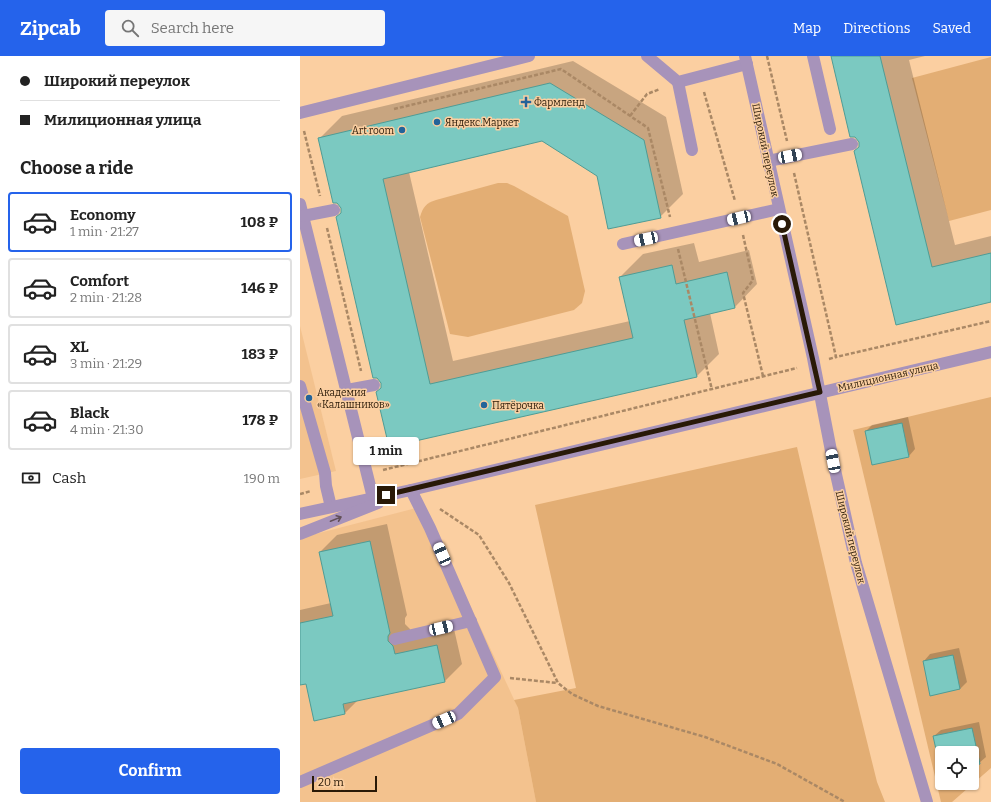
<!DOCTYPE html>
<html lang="en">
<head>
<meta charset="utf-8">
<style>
	body { margin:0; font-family:Bitter,serif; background:#f6f6f6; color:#222; height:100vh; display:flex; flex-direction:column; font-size:15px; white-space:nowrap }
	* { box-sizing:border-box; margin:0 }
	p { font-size:13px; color:#767676 }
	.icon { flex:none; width:22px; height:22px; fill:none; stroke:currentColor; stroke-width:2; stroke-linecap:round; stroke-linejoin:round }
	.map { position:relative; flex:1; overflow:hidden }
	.details { display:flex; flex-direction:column; background:#fff; width:300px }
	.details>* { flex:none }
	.banner { display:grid; align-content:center; height:88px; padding:0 20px; background:#fff }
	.buttons { position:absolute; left:635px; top:690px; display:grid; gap:8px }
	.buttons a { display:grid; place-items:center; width:44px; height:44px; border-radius:4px; background:#fff; box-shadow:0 1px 3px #0004; font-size:20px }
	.scale { position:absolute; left:12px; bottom:10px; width:65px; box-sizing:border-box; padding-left:4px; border:2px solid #291907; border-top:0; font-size:11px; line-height:14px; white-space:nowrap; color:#291907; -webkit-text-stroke:3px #fbcfa1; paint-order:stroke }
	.end { position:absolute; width:18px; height:18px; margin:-9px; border:5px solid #291907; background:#fff; box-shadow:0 0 0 2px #fff }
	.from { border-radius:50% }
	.bubble { position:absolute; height:28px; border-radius:4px; background:#fff; box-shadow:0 1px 3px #0004; font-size:13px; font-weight:700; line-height:28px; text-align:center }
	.car { position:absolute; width:12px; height:24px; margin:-12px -6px; border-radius:5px; box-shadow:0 0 3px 1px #0007; background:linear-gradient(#fff 24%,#345 0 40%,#fff 0 76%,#345 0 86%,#fff 0) }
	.banner b { display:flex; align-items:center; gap:14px; height:38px; font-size:15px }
	.banner b+b { border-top:1px solid #e0e0e0 }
	.banner i { width:10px; height:10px; background:#222 }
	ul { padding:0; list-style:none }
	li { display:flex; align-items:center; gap:12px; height:60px; margin:0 8px 6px; padding:0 12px; border:2px solid #e0e0e0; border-radius:4px }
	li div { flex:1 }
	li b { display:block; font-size:15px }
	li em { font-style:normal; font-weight:700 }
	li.active { border-color:#2563eb }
	li>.icon { width:36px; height:36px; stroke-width:1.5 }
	h2 { padding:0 20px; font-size:18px; line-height:48px }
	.pay { display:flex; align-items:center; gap:10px; height:44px; padding:0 20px; font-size:15px }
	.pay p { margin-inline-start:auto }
	.primary-button { display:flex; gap:8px; margin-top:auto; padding:8px 20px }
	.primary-button a { flex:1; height:46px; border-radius:4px; background:#2563eb; color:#fff; font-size:16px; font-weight:700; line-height:46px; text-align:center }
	header { display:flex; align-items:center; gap:24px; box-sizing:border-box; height:56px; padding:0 20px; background:#2563eb; color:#fff }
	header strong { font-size:19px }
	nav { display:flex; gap:22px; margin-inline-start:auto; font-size:14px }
	.search { width:280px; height:36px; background:#f6f6f6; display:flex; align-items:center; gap:10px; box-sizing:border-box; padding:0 14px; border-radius:4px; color:#767676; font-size:15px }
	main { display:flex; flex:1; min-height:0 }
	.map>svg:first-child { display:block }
	.built { fill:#f3c28e }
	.green { fill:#e3ae74; fill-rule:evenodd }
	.shadow { fill:#0003 }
	.building { fill:#7bc9c1; stroke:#4f9c95 }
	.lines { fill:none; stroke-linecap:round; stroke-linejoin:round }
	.path { stroke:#aa8865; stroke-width:2.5; stroke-dasharray:4 2; stroke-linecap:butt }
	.service { stroke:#a793ba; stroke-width:12 }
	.minor { stroke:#a793ba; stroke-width:12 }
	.oneway { stroke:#625058 }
	.route { stroke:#291907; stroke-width:5 }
	.poi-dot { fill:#236399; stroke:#fbcfa1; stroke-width:1.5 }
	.labels { text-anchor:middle; stroke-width:3; stroke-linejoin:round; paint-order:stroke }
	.poi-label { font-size:10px; fill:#291907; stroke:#fbcfa1; text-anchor:start }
	.street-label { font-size:10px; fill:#291907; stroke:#fbcfa1 }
</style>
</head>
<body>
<header>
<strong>Zipcab</strong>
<div class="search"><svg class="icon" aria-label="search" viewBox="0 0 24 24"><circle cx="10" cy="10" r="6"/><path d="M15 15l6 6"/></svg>Search here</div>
<nav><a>Map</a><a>Directions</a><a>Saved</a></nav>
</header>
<main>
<section class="details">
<div class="banner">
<b><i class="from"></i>Широкий переулок</b>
<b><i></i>Милиционная улица</b>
</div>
<h2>Choose a ride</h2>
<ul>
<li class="active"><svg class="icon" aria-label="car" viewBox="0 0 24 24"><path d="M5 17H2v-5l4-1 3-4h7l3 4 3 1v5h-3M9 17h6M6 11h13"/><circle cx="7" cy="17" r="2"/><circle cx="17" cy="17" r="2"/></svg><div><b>Economy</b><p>1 min · 21:27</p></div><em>108 ₽</em></li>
<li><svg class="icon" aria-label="car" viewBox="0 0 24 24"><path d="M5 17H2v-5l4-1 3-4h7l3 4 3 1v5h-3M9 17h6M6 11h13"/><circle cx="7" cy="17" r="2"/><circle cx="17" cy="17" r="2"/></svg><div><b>Comfort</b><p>2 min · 21:28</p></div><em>146 ₽</em></li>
<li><svg class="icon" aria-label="car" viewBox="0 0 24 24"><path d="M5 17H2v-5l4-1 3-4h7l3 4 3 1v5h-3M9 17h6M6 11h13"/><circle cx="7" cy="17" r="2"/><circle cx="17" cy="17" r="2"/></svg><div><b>XL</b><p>3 min · 21:29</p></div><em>183 ₽</em></li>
<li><svg class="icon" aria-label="car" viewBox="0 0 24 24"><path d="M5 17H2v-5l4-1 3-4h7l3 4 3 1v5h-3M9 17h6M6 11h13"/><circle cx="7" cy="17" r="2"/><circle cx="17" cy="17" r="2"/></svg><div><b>Black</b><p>4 min · 21:30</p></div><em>178 ₽</em></li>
</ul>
<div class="pay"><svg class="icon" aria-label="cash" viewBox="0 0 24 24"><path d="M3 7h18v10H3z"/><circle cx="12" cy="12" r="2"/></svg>Cash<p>190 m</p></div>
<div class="primary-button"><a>Confirm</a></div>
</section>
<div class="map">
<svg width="691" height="746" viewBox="0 0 691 746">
	<rect width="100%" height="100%" fill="#fbcfa1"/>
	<g class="built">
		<polygon points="0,270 36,415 0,423"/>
		<polygon points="124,450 218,652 236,746 0,746 0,482"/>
	</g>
	<g class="green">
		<polygon points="691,1 691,154 649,165 612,22"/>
		<path d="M198,127h9l7,3 54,30 17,75 -3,12 -8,7 -106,27 -18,-3 -30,-117c3,-10 6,-14 16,-17z"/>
		<path d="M691,341v371l-39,34h-11l-88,-372zM642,697h30v30h-30z"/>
		<polygon points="497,391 539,572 577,726 585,746 236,746 218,652 214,644 276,632 235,449"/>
	</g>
	<g class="shadow">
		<polygon points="532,0 625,0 609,4 655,189 691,180 691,245 596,268 560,90 560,86"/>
		<polygon points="273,5 366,61 383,138 360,161 298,119 242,84 109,116 153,305 330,265 320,221 343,198 394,187 399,206 449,194 457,228 435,251 410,257 419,298 397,320 82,332 82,327 42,157 42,152 19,83 42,60"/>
		<polygon points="608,361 615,393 609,400 566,375 572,369"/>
		<polygon points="87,468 107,559 105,562 105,568 110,573 112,582 154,573 162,608 145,625 58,644 45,657 6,626 0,628 0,554 31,547 20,496 37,479"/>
		<polygon points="659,592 667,626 660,633 631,639 624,605 630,598"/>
		<polygon points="679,666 686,701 679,707 672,709 672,697 642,697 642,715 634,680 641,674"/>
	</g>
	<g class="building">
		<polygon points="531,0 580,0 632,211 691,197 691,246 596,269 554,95 559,91 559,86 555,81 550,81"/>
		<polygon points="250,27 344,84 361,162 308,173 297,120 242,85 83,123 130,328 333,282 319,221 372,209 376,228 427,216 435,252 384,264 397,321 89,391 76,336 81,332 81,327 77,322 73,322 36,161 41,157 41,152 37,147 33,147 18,82"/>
		<polygon points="602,367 609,401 572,409 565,375"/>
		<polygon points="70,485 90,577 88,580 88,585 93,590 95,598 137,589 145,626 43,648 45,658 14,665 6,628 0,629 0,567 33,560 19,496"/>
		<polygon points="653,599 660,633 630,640 623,605"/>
		<polygon points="672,672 680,708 672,710 672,697 642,697 642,716 641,716 633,680"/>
	</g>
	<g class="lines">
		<g class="path">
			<polyline points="467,0 487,85"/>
			<polyline points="404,36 435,145"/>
			<polyline points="94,53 261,13 348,72 370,161"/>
			<polyline points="330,60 347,38 360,33"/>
			<polyline points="4,75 20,140"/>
			<polyline points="494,117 536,301 691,265"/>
			<polyline points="27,172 61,315"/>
			<polyline points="443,179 453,224 443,237 463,320"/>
			<polyline points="378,193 412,334"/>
			<polyline points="529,303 536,301"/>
			<polyline points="83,414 497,312"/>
			<polyline points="0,438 11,435"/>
			<polyline points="140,453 179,479 209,527 258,627 272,638 298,650 405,681 477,708 545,746"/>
			<polyline points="210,622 257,627"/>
		</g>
		<g class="service">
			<polyline points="347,0 378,26 447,8"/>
			<polyline points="513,0 530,73"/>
			<polyline points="378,26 392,94"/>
			<polyline points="0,57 229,0"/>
			<polyline points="468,105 552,88"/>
			<polyline points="0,148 73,442"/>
			<polyline points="3,160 34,154"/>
			<polyline points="323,188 479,153"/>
			<polyline points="0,330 25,417 26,430 31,451"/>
			<polyline points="47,334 74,329"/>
			<polyline points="95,583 171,565"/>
			<polyline points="0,726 158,658 195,621 130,472 111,434"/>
		</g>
		<g class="minor">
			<polyline points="445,0 513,302 533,405 556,507 627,746"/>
			<polyline points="0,458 111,434 691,296"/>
			<polyline points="0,478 78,447"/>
		</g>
	</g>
	<defs><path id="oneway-shaft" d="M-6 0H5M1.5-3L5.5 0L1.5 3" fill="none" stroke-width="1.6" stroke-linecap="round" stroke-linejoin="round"/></defs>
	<use class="oneway" href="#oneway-shaft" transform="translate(36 463) rotate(-22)"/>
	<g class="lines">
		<polyline class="route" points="86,439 520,336 482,168"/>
	</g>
	<g class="poi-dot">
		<path d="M224 40h4v4h4v4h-4v4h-4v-4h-4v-4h4z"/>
		<circle cx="137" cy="66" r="4"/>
		<circle cx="102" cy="74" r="4"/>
		<circle cx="9" cy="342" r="4"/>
		<circle cx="184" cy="349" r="4"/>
	</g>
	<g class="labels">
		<g class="poi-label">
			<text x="234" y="50">Фармленд</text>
			<text x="145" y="70">Яндекс.Маркет</text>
			<text x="94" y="78" text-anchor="end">Art room</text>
			<text x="17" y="340">Академия<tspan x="17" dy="12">«Калашников»</tspan></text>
			<text x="192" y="353">Пятёрочка</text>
		</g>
		<g class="street-label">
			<text transform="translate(466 94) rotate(78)" y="4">Широкий переулок</text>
			<text transform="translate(588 320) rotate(-13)" y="4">Милиционная улица</text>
			<text transform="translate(551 481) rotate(76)" y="4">Широкий переулок</text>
		</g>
	</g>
</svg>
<div class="buttons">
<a><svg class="icon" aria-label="locate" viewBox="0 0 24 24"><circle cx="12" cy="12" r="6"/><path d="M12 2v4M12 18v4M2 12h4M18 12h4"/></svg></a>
</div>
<div class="scale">20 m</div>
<i class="end from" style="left:482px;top:168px"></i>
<i class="end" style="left:86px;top:439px"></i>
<div class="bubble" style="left:53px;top:381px;width:66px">1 min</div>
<i class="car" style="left:490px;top:100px;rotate:79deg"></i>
<i class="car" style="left:439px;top:162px;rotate:257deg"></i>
<i class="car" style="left:346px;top:183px;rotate:258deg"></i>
<i class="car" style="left:533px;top:405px;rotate:349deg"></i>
<i class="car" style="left:142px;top:498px;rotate:336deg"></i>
<i class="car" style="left:141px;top:572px;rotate:77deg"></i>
<i class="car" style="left:144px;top:664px;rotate:246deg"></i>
</div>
</main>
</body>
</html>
